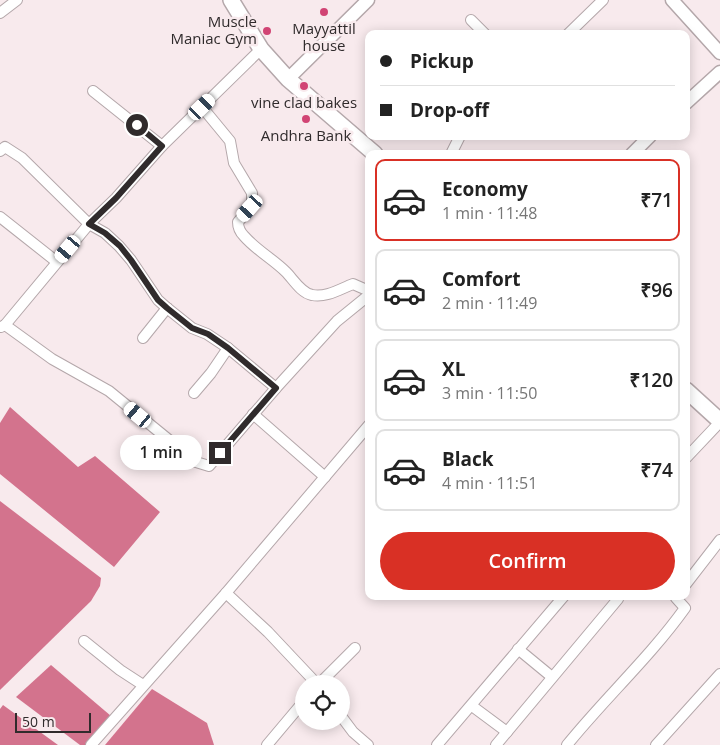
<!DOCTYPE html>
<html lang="en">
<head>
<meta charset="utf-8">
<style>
	body { margin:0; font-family:"Open Sans",sans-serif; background:#f6f6f6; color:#222; height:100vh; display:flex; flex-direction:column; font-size:19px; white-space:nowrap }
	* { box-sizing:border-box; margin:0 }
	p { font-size:16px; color:#767676 }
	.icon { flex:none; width:28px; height:28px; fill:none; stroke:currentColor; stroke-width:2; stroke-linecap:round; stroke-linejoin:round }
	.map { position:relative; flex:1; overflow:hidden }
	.sheet { position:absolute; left:365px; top:150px; width:325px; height:450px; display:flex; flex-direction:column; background:#fff; border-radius:10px; box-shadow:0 2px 12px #0003 }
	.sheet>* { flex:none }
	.banner { position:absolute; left:365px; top:30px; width:325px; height:110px; border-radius:10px; box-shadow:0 2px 12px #0003; display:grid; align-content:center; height:110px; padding:0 15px; background:#fff }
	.fabs { position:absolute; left:295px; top:675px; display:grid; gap:10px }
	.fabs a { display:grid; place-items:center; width:55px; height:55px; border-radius:50%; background:#fff; box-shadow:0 2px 12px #0003; font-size:25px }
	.scale { position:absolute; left:15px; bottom:12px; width:76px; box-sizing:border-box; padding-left:5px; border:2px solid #302b2c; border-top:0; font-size:14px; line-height:18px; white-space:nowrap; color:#302b2c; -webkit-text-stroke:4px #f8eaed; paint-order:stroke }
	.end { position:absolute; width:22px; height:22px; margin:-11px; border:6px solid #302b2c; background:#fff; box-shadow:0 0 0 2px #fff }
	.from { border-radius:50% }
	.bubble { position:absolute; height:35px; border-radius:18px; background:#fff; box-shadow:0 2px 12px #0003; font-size:16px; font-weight:600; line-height:35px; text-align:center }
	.car { position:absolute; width:15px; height:30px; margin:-15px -8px; border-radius:6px; box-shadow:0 0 4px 1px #0007; background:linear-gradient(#fff 24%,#345 0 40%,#fff 0 76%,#345 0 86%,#fff 0) }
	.banner b { display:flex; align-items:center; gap:18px; height:48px; font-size:19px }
	.banner b+b { border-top:1px solid #e0e0e0 }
	.banner i { width:12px; height:12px; background:#222 }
	ul { padding:9px 0 0; list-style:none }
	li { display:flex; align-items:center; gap:15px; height:82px; margin:0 10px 8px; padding:0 5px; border:2px solid #e0e0e0; border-radius:10px }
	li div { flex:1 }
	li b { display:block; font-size:19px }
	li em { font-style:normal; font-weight:600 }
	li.on { border-color:#d93025 }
	li>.icon { width:45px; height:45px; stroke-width:1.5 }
	.cta { display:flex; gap:10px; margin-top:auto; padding:10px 15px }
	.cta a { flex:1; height:58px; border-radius:30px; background:#d93025; color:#fff; font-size:20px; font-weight:600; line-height:58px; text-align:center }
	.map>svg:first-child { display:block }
	.water { fill:#d3738d }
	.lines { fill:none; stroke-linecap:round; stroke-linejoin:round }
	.minor-casing { stroke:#b4a7aa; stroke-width:12 }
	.tertiary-casing { stroke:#b4a7aa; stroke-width:15 }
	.primary-casing { stroke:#b4a7aa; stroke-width:18 }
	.minor { stroke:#fff; stroke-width:10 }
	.tertiary { stroke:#fff; stroke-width:12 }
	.primary { stroke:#fff; stroke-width:15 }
	.route { stroke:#302b2c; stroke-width:6 }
	.poi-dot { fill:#d14474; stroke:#f8eaed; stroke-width:2 }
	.labels { text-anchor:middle; stroke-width:5; stroke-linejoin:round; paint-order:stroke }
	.poi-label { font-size:15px; fill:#302b2c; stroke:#f8eaed }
</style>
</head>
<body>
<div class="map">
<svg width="720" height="745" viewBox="0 0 720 745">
	<rect width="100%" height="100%" fill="#f8eaed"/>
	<g class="water">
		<polygon points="10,407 78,467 95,456 160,512 114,567 0,474 0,423"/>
		<polygon points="0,501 101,578 100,586 91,601 0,690"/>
		<polygon points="51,665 111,716 86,745 80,745 16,697"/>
		<polygon points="152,689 207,723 214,745 105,745"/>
		<polygon points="3,705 58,745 0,745 0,709"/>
	</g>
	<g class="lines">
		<defs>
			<g id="minor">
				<polyline points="0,13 17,0"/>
				<polyline points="471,20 485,34"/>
				<polyline points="568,34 603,0"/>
				<polyline points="93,91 162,146"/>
				<path d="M202,107l28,34 4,22 18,30v8l-2,7 -12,14c0,6 2,10 6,14 12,14 29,23 42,36 7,7 15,21 26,23 14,3 28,-6 41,-11l16,7"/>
				<polyline points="0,151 5,147 22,158 89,224 105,233 119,246 131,260 158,300 167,308 192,328 207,334 228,348 276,388"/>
				<polyline points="451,154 460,136"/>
				<polyline points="0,217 57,262"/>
				<polyline points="5,325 52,359 109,391 196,462 209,466 276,388 337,321 369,295"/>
				<polyline points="1,327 5,325 89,224 116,198 162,146 261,49"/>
				<polyline points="143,338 167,308"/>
				<polyline points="194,393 211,373 228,348"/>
				<polyline points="253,414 325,477"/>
				<polyline points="686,458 720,422"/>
				<polyline points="686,584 720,540"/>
				<polyline points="226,593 268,632 317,684"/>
				<polyline points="84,641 120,670 143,685"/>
				<polyline points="518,649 552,677"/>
				<polyline points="319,684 355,648"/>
				<polyline points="472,706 507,732"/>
				<polyline points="341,716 353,732 368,745"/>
				<polyline points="91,745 226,593 369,425"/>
				<polyline points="267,745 304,701"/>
				<polyline points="437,745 564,596"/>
				<polyline points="496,745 618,599 615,596"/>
				<path d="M567,745c38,-47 83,-88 118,-137l-9,-10 1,-2"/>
				<polyline points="656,745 720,674"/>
			</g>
			<g id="tertiary">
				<polyline points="672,0 720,53"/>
				<polyline points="288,79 368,0"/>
				<polyline points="686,103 720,72"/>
				<polyline points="632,154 650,136"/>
			</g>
			<g id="primary">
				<polyline points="231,0 261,49 288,79 375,154"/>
				<polyline points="686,390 720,421"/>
			</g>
		</defs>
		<use href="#minor" class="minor-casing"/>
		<use href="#tertiary" class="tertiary-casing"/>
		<use href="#primary" class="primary-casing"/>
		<use href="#minor" class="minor"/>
		<use href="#tertiary" class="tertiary"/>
		<use href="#primary" class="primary"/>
	</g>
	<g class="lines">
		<polyline class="route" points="137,125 162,146 116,198 89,224 105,233 120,246 131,260 158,300 167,308 192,328 208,334 228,348 276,388 220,453"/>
	</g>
	<g class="poi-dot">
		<circle cx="324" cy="12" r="5"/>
		<circle cx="267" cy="31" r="5"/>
		<circle cx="304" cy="86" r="5"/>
		<circle cx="306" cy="119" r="5"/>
	</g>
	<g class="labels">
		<g class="poi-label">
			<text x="257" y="27" text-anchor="end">Muscle<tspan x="257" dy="17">Maniac Gym</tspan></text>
			<text x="324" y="34">Mayyattil<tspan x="324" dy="17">house</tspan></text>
			<text x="304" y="108">vine clad bakes</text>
			<text x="306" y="141">Andhra Bank</text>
		</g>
	</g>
</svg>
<div class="fabs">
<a><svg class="icon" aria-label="locate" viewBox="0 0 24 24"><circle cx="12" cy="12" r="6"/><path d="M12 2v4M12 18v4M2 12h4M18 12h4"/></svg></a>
</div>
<div class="scale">50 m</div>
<i class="end from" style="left:137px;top:125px"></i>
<i class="end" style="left:220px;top:453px"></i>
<div class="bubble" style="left:120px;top:435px;width:82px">1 min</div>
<i class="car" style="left:202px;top:107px;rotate:46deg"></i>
<i class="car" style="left:250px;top:208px;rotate:222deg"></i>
<i class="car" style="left:68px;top:249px;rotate:220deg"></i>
<i class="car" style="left:138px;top:415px;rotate:310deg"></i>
<div class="banner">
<b><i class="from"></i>Pickup</b>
<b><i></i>Drop-off</b>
</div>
<section class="sheet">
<ul>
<li class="on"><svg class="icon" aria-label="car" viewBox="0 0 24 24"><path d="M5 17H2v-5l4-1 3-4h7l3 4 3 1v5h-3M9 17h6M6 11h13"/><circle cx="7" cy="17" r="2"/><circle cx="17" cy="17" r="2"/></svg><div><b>Economy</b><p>1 min · 11:48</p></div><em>₹71</em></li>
<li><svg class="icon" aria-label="car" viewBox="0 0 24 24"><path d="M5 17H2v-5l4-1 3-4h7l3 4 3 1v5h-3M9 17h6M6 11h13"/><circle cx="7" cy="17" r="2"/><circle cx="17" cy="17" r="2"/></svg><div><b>Comfort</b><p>2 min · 11:49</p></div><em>₹96</em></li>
<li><svg class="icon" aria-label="car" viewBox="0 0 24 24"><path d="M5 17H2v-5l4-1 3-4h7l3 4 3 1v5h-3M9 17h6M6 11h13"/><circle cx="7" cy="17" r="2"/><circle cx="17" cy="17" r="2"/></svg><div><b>XL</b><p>3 min · 11:50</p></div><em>₹120</em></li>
<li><svg class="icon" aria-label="car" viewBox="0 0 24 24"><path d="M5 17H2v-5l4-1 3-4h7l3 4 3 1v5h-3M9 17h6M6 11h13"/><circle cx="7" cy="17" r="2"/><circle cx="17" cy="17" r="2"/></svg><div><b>Black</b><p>4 min · 11:51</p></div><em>₹74</em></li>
</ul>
<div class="cta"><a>Confirm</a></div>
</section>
</div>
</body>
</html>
